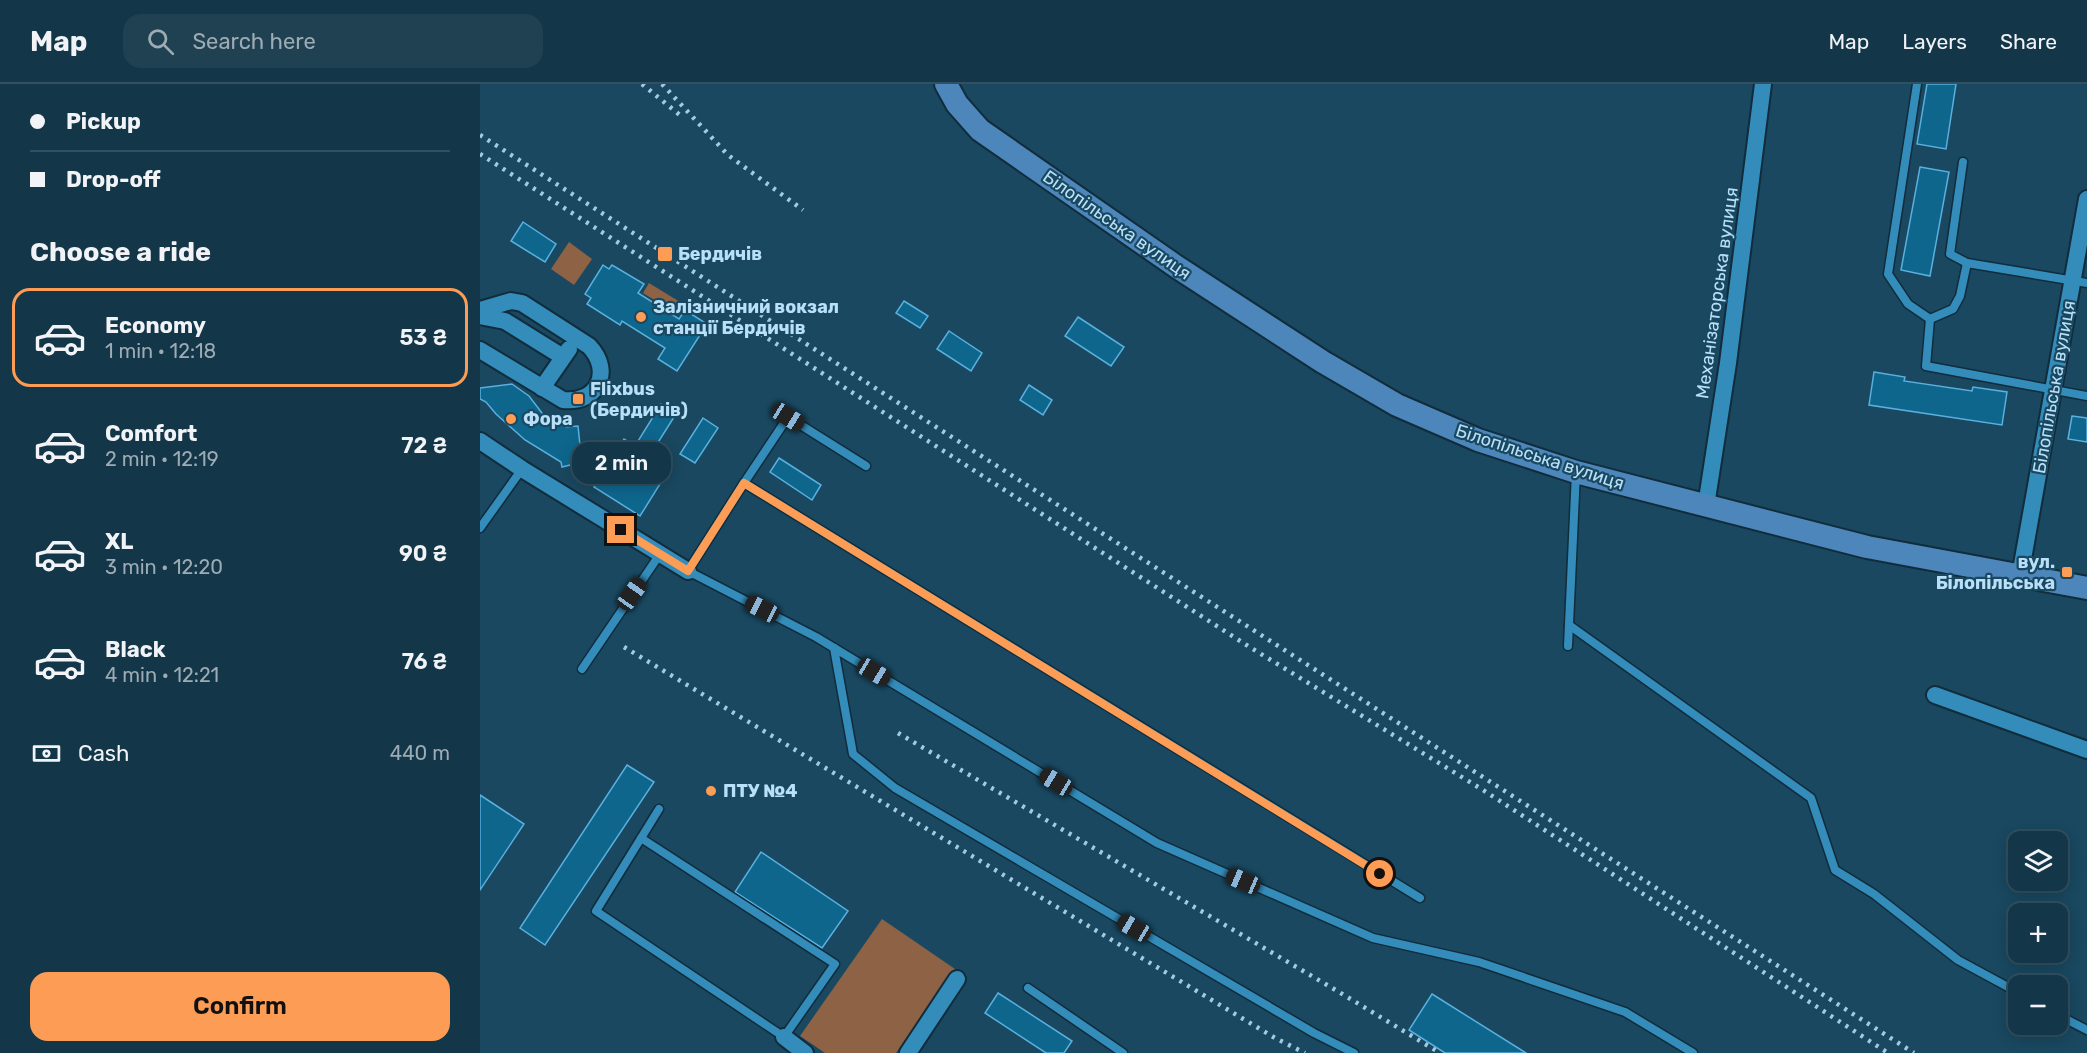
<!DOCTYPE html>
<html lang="en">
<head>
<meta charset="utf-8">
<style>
	body { margin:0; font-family:Rubik,sans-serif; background:#204152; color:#f1f3f6; height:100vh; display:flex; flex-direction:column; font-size:22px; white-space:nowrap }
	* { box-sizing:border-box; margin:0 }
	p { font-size:20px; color:#9dabb4 }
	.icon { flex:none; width:33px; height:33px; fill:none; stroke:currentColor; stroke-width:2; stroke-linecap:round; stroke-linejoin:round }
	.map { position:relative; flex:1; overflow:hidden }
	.sheet { display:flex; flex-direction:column; background:#133648; width:480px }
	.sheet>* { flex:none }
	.hud { display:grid; align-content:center; height:132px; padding:0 30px; background:#133648 }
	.fabs { position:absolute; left:1528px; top:747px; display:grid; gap:12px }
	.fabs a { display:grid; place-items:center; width:60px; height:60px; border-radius:12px; background:#133648; box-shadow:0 3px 15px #0003,0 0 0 2px #325060; font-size:30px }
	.end { position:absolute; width:27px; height:27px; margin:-14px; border:8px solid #fd9c55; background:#111; box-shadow:0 0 0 3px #111 }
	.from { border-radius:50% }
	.bubble { position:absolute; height:42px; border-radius:18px; background:#133648; box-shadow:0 3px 15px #0003,0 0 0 2px #325060; font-size:20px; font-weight:600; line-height:42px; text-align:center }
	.car { position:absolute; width:18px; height:36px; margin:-18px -9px; border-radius:8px; box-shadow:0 0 4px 2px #0007; background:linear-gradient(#222 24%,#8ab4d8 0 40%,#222 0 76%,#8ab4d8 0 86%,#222 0) }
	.hud b { display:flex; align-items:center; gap:21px; height:57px; font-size:22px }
	.hud b+b { border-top:2px solid #325060 }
	.hud i { width:15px; height:15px; background:#f1f3f6 }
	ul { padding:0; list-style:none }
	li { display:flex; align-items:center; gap:18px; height:99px; margin:0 12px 9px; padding:0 18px; border:3px solid transparent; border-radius:18px }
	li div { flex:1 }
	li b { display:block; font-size:22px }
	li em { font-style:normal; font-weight:600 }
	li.selected { border-color:#fd9c55 }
	li>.icon { width:54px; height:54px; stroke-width:1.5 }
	h2 { padding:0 30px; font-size:27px; line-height:72px }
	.pay { display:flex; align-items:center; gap:15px; height:66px; padding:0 30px; font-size:22px }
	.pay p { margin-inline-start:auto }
	.button { display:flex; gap:12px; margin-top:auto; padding:12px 30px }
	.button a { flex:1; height:69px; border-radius:18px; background:#fd9c55; color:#111; font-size:24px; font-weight:600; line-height:69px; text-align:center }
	header { display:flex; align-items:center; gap:36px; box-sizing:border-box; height:84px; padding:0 30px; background:#133648; border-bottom:2px solid #325060 }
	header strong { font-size:28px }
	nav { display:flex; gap:33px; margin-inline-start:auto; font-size:21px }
	.search { width:420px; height:54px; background:#204152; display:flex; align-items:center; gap:15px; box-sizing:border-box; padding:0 21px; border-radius:18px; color:#9dabb4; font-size:22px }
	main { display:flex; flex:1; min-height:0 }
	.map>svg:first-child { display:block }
	.green { fill:#8e6244 }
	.building { fill:#0e668d; stroke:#5ab0df; stroke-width:1.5 }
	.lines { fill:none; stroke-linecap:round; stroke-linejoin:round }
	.service-casing { stroke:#112c3b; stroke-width:11 }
	.minor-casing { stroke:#112c3b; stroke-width:20 }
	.secondary-casing { stroke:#112c3b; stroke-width:26 }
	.service { stroke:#338cba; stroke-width:8 }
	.minor { stroke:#338cba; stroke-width:16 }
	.secondary { stroke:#4d86ba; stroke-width:22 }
	.rail { stroke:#a2cbe3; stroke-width:4.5; stroke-dasharray:3 6; stroke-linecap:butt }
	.route { stroke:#fd9c55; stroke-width:8 }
	.poi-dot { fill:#fd9c55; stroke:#194860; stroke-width:2 }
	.labels { text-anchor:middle; stroke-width:4.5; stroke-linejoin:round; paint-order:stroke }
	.street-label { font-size:18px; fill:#b8e0f8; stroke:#194860 }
	.poi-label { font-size:18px; font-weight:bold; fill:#b8e0f8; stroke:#194860; text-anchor:start }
</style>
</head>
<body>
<header>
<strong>Map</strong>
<div class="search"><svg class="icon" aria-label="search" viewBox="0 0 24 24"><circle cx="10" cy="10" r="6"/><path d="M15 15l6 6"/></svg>Search here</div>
<nav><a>Map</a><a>Layers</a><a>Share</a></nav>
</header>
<main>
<section class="sheet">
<div class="hud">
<b><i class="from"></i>Pickup</b>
<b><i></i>Drop-off</b>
</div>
<h2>Choose a ride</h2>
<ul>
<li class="selected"><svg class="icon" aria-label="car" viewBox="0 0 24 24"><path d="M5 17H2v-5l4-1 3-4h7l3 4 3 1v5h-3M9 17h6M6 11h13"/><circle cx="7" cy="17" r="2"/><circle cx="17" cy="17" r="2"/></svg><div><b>Economy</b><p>1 min · 12:18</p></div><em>53 ₴</em></li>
<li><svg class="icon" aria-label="car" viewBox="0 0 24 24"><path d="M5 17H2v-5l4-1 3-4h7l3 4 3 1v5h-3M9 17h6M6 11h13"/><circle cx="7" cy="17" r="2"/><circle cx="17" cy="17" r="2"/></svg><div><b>Comfort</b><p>2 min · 12:19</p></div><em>72 ₴</em></li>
<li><svg class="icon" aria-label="car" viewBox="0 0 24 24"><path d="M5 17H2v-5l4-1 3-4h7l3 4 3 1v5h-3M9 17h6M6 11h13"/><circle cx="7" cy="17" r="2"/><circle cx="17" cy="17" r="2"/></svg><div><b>XL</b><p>3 min · 12:20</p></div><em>90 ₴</em></li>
<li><svg class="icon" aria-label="car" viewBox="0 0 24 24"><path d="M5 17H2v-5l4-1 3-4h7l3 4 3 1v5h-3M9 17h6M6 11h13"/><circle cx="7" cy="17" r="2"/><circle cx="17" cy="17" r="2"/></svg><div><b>Black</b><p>4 min · 12:21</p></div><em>76 ₴</em></li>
</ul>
<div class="pay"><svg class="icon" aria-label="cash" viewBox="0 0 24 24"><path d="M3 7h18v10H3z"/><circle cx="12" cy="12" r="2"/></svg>Cash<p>440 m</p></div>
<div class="button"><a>Confirm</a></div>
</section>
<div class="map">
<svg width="1607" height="969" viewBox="0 0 1607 969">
	<rect width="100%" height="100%" fill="#194860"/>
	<g class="green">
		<polygon points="89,158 112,175 94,201 71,185"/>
		<polygon points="169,199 200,218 194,228 163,209"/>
		<polygon points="402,835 475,885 416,969 345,969 320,952"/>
	</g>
	<g class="building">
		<polygon points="1447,0 1476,0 1466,65 1437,60"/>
		<polygon points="1440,83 1469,88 1450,192 1421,186"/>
		<polygon points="43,138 76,160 65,178 31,157"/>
		<polygon points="123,181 129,185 132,181 164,200 158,209 199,235 205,226 227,240 197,287 178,275 185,264 142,237 140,241 107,220 111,214 105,210"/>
		<polygon points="424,217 448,232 440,244 416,229"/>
		<polygon points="598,233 644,263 631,282 585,252"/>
		<polygon points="469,247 502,269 491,287 457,265"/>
		<polygon points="1394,288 1425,293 1424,297 1492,307 1493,303 1527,308 1522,341 1389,321"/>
		<polygon points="32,300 49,312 62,329 67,333 86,339 86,343 98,342 101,371 98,379 82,383 81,378 45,356 16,330 6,318 0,315 0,304"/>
		<polygon points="549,301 572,316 563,331 540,316"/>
		<polygon points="181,320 196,330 170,371 190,384 160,432 114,403 144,355 155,362"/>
		<polygon points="1592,332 1607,334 1607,358 1588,355"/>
		<polygon points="223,334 238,344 215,379 200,370"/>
		<polygon points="299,374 341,401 332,416 290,388"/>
		<polygon points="147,681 174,698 65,861 40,844"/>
		<polygon points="0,711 44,740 0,806"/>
		<polygon points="281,768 368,827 342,864 255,808"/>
		<polygon points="518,909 592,957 584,969 566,969 505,929"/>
		<polygon points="952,910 1046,969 965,969 929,946"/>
	</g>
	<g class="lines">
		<defs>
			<g id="service">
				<polyline points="1437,0 1408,190 1428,220 1450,235 1473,225 1480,212 1487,179"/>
				<polyline points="1483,78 1470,170 1487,179 1607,199"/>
				<polyline points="1450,235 1446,282 1607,312"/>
				<polyline points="264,399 308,333 386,382"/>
				<polyline points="0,444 42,385"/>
				<polyline points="1089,541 1331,714 1355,786 1394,810 1478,876 1539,909"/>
				<polyline points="1088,562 1096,388"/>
				<polyline points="354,564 373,670 415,704 834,949 874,969"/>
				<polyline points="102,585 180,470"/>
				<polyline points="161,754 355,880 304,953 116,827 179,725"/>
				<polyline points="940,814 264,399 208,487 336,553 677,759 893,854 999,878 1145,928 1213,969"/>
				<polyline points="548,904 643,969"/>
				<polyline points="1578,931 1607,946"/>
			</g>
			<g id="minor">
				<path d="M0,226l31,-9 11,2 67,43c24,25 9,58 -26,54l-83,-50"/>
				<polyline points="0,232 25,237 83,273"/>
				<polyline points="62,304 89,265"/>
				<polyline points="0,357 42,385 208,487"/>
				<polyline points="1226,422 1248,279 1283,0"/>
				<polyline points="1540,492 1607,115"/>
				<polyline points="1455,611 1607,666"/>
				<polyline points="304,953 325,969"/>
				<polyline points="428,969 477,895"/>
			</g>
			<polyline id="secondary" points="466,0 477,20 500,46 697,183 843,278 917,321 998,356 1096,388 1387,463 1607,504"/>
		</defs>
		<use href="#service" class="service-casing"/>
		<use href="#minor" class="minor-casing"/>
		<use href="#secondary" class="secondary-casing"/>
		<use href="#service" class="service"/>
		<use href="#minor" class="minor"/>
		<use href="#secondary" class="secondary"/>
		<g class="rail">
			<polyline points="162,0 201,32"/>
			<polyline points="182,0 248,71 323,126"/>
			<polyline points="0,51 1434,969"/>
			<polyline points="0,70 768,562 1003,706 1408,969"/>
			<polyline points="144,563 795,954 825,969"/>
			<polyline points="418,649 859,908 960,969"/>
		</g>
	</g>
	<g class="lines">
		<polyline class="route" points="141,446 208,487 264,399 900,790"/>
	</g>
	<g class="poi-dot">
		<rect x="177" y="162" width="16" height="16" rx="3"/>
		<circle cx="161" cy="233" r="6"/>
		<rect x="92" y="309" width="12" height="12" rx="3"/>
		<circle cx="31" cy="335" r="6"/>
		<rect x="1581" y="482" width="12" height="12" rx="3"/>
		<circle cx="231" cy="707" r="6"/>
	</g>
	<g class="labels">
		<g class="street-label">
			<text transform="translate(637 141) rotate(35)" y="6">Білопільська вулиця</text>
			<text transform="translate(1237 209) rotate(-82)" y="6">Механізаторська вулиця</text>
			<text transform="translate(1574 303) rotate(-80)" y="6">Білопільська вулиця</text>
			<text transform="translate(1060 373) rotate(18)" y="6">Білопільська вулиця</text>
		</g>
		<g class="poi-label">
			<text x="198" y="176">Бердичів</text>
			<text x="173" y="229">Залізничний вокзал<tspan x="173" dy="21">станції Бердичів</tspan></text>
			<text x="110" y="311">Flixbus<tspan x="110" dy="21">(Бердичів)</tspan></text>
			<text x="43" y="341">Фора</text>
			<text x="1575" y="484" text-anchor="end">вул.<tspan x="1575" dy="21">Білопільська</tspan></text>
			<text x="243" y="713">ПТУ №4</text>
		</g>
	</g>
</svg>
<div class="fabs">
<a><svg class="icon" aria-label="layers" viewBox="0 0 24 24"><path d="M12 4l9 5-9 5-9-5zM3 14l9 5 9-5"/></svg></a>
<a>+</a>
<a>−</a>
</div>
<i class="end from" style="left:900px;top:790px"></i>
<i class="end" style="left:141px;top:446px"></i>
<div class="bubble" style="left:92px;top:358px;width:99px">2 min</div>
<i class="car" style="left:308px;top:333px;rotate:122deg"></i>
<i class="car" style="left:152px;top:510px;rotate:35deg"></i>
<i class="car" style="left:282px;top:525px;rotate:297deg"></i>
<i class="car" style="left:394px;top:588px;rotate:121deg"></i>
<i class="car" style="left:576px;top:698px;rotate:301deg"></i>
<i class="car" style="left:763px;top:797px;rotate:293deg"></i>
<i class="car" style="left:654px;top:844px;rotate:300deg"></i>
</div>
</main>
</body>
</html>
